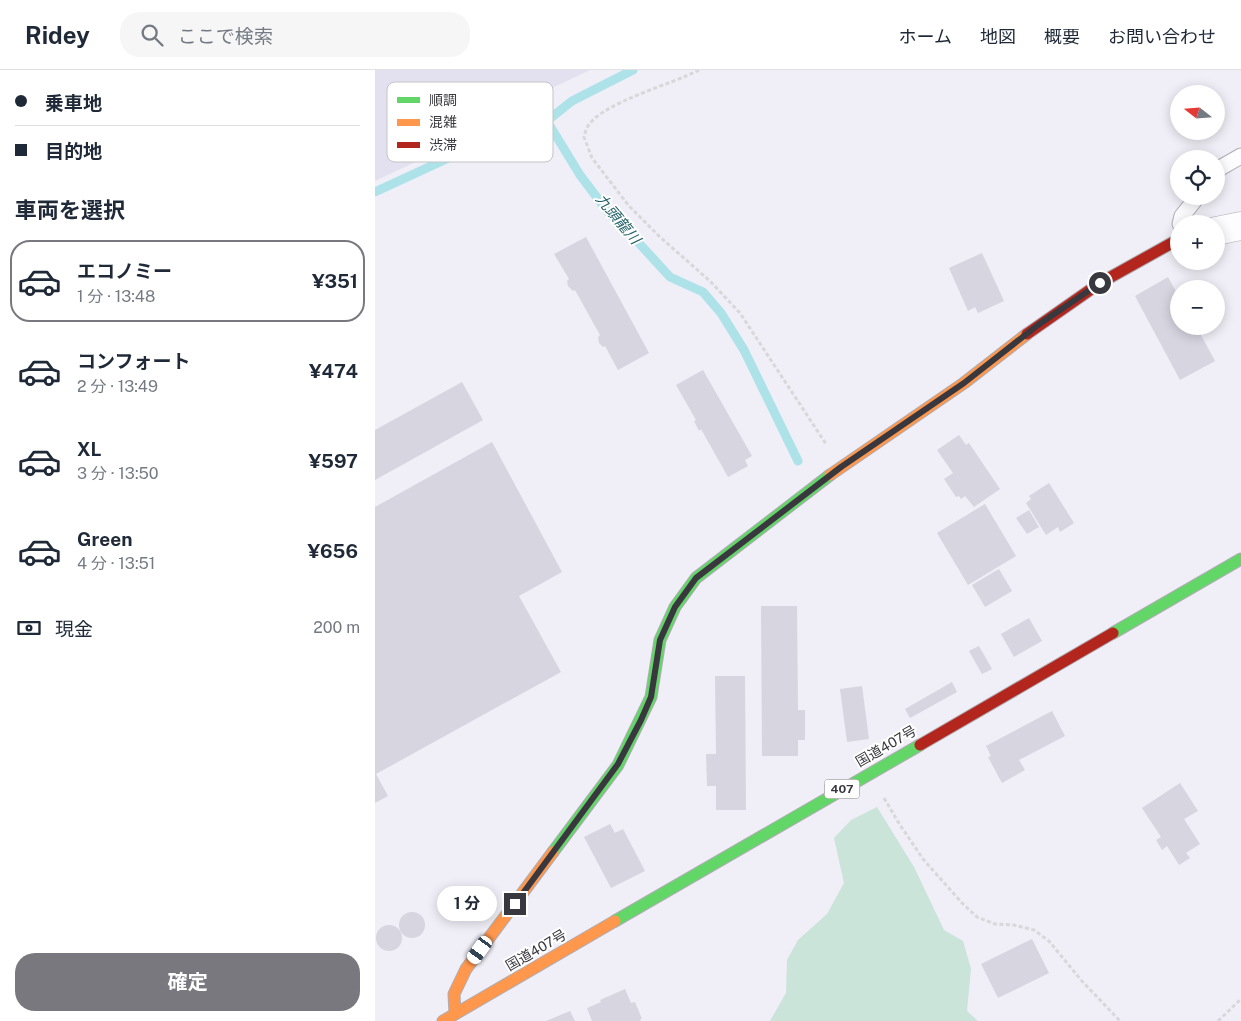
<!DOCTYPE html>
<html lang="ja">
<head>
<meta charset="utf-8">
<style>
	body { margin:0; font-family:"Public Sans","Noto Sans JP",sans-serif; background:#f6f6f7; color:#1f2937; height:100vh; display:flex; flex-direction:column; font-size:19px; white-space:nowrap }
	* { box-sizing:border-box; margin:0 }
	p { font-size:16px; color:#747a83 }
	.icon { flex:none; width:28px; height:28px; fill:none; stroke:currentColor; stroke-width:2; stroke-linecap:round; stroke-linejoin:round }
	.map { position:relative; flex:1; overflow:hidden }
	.details { display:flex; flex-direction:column; background:#fff; width:375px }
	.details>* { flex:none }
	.hud { display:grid; align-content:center; height:110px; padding:0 15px; background:#fff }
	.needle { width:32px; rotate:287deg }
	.buttons { position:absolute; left:795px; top:15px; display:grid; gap:10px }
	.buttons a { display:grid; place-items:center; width:55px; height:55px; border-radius:50%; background:#fff; box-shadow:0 2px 12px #0003; font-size:25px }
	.end { position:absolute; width:22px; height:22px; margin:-11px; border:6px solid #39383e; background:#fff; box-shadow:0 0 0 2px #fff }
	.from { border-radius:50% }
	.bubble { position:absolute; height:35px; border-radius:18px; background:#fff; box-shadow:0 2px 12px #0003; font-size:16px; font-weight:700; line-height:35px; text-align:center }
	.car { position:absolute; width:15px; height:30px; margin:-15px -8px; border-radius:6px; box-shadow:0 0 4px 1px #0007; background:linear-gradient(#fff 24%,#345 0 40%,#fff 0 76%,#345 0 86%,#fff 0) }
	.hud b { display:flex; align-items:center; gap:18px; height:48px; font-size:19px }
	.hud b+b { border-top:1px solid #e0e1e3 }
	.hud i { width:12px; height:12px; background:#1f2937 }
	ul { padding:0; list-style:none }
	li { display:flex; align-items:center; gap:15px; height:82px; margin:0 10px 8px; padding:0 5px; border:2px solid transparent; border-radius:20px }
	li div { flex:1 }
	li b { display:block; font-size:19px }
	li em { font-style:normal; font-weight:700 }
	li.on { border-color:#79787e }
	li>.icon { width:45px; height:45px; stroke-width:1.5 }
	h2 { padding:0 15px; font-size:22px; line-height:60px }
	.pay { display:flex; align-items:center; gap:12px; height:55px; padding:0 15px; font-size:19px }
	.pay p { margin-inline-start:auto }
	.action { display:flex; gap:10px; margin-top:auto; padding:10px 15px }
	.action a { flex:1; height:58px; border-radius:20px; background:#79787e; color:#fff; font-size:20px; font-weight:700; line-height:58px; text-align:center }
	header { display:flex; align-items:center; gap:30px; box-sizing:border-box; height:70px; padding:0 25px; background:#fff; border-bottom:1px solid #e0e1e3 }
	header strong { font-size:24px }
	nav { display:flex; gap:28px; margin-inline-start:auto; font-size:18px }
	.search { width:350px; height:45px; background:#f6f6f7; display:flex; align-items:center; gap:12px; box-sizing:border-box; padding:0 18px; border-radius:20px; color:#747a83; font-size:19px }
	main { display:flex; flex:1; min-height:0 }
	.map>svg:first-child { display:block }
	.built { fill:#e3e1f0 }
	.green { fill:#cae4d9 }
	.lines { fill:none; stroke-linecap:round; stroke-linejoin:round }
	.stream { stroke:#ade2e9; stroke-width:9 }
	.building { fill:#d6d5e0 }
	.lane-casing { stroke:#aeadb3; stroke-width:17 }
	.street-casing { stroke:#aeadb3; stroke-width:29 }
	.fast-casing { stroke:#aeadb3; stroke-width:13 }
	.slow-casing { stroke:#aeadb3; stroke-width:13 }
	.jam-casing { stroke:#aeadb3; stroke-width:13 }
	.path { stroke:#d8d8db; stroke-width:3; stroke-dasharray:4 2.5; stroke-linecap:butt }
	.lane { stroke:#fdfcfe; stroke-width:15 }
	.street { stroke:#fdfcfe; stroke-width:28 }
	.fast { stroke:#63d668; stroke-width:11 }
	.slow { stroke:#ff974d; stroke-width:11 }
	.jam { stroke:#b3261e; stroke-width:11 }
	.route { stroke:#39383e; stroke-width:6 }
	.labels { text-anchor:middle; stroke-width:4; stroke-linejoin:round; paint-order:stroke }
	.shield { fill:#fff; stroke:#747478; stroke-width:1 }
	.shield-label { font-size:12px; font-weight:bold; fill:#39383e }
	.street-label { font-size:14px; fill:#39383e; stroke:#fff }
	.water-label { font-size:15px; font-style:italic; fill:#236267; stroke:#fff }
	.key { fill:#fff; stroke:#c4c3c5; stroke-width:1 }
	.key-label { font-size:14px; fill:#39383e }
</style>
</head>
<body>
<header>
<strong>Ridey</strong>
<div class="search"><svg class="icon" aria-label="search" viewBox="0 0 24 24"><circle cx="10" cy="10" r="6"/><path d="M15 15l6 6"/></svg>ここで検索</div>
<nav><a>ホーム</a><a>地図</a><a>概要</a><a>お問い合わせ</a></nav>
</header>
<main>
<section class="details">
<div class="hud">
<b><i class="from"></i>乗車地</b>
<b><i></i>目的地</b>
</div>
<h2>車両を選択</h2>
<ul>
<li class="on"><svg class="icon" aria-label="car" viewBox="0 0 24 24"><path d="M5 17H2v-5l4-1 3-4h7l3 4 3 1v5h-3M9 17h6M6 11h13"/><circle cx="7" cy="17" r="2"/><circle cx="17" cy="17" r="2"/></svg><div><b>エコノミー</b><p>1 分 · 13:48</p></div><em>¥351</em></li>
<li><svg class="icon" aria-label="car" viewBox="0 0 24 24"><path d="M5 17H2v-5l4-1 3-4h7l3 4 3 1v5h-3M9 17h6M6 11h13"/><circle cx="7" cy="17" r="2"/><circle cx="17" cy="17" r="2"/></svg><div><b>コンフォート</b><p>2 分 · 13:49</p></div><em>¥474</em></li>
<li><svg class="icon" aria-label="car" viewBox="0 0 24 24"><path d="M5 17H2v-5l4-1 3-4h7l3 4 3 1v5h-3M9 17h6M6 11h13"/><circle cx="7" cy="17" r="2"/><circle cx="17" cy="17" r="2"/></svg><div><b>XL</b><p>3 分 · 13:50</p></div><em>¥597</em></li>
<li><svg class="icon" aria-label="car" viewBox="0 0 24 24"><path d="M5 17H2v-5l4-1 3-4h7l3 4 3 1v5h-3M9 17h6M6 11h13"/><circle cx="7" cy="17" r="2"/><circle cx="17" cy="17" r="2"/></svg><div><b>Green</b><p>4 分 · 13:51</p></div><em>¥656</em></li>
</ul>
<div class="pay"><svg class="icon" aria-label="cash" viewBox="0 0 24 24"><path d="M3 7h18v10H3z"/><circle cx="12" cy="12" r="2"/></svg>現金<p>200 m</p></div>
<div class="action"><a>確定</a></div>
</section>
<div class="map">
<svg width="866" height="951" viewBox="0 0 866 951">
	<rect width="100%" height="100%" fill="#f0eef6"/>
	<polygon class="built" points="0,0 215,0 154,29 138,46 0,111"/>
	<polygon class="green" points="502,737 539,797 569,860 588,871 596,899 592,941 603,951 395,951 411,923 412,890 423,870 452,844 469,813 459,768 476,750"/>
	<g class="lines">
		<g class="stream">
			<polyline points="172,51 197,31 258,0"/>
			<polyline points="0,122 134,60 172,51 205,105 233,142 262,171 295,207 328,222 346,243 369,280 423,391"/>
		</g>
	</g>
	<g class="building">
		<polygon points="211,167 274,283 243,300 230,276 228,277 224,273 223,267 225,265 200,220 198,221 193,216 192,211 194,209 179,184"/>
		<polygon points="607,183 629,231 603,243 600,237 593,241 574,198"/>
		<polygon points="793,207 803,225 804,224 804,256 821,256 840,291 805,310 760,226"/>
		<polygon points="328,300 377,386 370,390 373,396 353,407 326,359 324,361 319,351 321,350 301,315"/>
		<polygon points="87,312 108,350 0,410 0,360"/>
		<polygon points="584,365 591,375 594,373 625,419 599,437 590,426 586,429 584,426 581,427 569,409 578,403 562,380"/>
		<polygon points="117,372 187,502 144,526 186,602 1,704 13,726 0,733 0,437"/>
		<polygon points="674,413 699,453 685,462 683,457 671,465 651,433 656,429 654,426"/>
		<polygon points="610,434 641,486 593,515 562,463"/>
		<polygon points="654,440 664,457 652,464 641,448"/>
		<polygon points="624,499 637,521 610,537 597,515"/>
		<polygon points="386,536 422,536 423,640 430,640 430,670 423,670 423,686 387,686"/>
		<polygon points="654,548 667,571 639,587 626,564"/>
		<polygon points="604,576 617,599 607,604 594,581"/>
		<polygon points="340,606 370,606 371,740 341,740 341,716 332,716 331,684 341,684"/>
		<polygon points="577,612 582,622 535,648 530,639"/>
		<polygon points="487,616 494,669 472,672 465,619"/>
		<polygon points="677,641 690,666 644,690 650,700 627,713 613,687 616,686 611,676"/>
		<polygon points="805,713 823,741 809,749 825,774 811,783 815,788 804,795 792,776 787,780 781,770 786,767 767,738"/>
		<polygon points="235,754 240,763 248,759 270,801 236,818 209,767"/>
		<circle cx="37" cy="855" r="13"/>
		<circle cx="14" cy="868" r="13"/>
		<polygon points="657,869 674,903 623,928 606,894"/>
		<polygon points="250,919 256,933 260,932 267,949 265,949 266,951 217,951 212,938 226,932 225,930"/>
		<polygon points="195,941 200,951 171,951"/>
	</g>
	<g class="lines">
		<defs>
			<g id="lane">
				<polyline points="841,103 845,98 866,86"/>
				<polyline points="805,154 807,146 823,126"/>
			</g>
			<polyline id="street" points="841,161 866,156"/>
			<g id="fast">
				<polyline points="738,563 866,489"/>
				<polyline points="178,782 243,695 276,627 285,570 300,537 321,508 455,405"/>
				<polyline points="240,851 545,675"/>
			</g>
			<g id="slow">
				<polyline points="455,405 589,313 652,264"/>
				<polyline points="80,944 79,924 91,899 178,782"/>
				<polyline points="68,951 240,851"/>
			</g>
			<g id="jam">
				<polyline points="652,264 725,213 804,169"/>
				<polyline points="545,675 738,563"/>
			</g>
		</defs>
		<use href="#lane" class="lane-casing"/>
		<use href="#street" class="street-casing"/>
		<use href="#fast" class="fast-casing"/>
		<use href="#slow" class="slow-casing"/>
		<use href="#jam" class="jam-casing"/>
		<g class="path">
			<path d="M324,0c-26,14 -96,32 -111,56 -2,3 -3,7 -4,11l8,21 37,48 31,31 50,44 30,32 86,131"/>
			<polyline points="509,728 525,755 548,789 587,833 602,847 620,854 639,855 659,860 674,871 706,910 745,951"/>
			<polyline points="843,951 866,929"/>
		</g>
		<use href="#lane" class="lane"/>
		<use href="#street" class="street"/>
		<use href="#fast" class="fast"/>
		<use href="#slow" class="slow"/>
		<use href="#jam" class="jam"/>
	</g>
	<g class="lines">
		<polyline class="route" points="140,834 243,694 266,650 276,627 285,570 300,537 321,508 466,397 589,313 663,255 725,213"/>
	</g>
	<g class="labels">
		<rect class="shield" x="449.5" y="709.5" width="35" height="19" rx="4"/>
		<g class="shield-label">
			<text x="467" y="723">407</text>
		</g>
		<g class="street-label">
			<text transform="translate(511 676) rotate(-30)" y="5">国道407号</text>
			<text transform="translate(161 880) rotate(-30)" y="5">国道407号</text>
		</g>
		<g class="water-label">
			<text transform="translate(243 149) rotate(50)" y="5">九頭龍川</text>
		</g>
	</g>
	<rect x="12" y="12" width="166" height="80" rx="8" class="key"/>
	<rect x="22" y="27" width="23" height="6" fill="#63d668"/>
	<rect x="22" y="49" width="23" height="7" fill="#ff974d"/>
	<rect x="22" y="72" width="23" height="6" fill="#b3261e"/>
	<g class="key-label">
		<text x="54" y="35">順調</text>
		<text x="54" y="57">混雑</text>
		<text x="54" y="80">渋滞</text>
	</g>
</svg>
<div class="buttons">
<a><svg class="needle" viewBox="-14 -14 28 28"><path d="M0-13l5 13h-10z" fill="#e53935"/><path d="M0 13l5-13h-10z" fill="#747a83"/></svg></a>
<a><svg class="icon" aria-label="locate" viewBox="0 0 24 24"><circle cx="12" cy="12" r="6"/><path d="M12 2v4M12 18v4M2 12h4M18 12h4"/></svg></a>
<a>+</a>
<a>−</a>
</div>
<i class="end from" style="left:725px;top:213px"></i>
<i class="end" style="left:140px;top:834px"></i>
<div class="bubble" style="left:62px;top:816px;width:60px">1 分</div>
<i class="car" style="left:105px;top:880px;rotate:216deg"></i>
</div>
</main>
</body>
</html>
